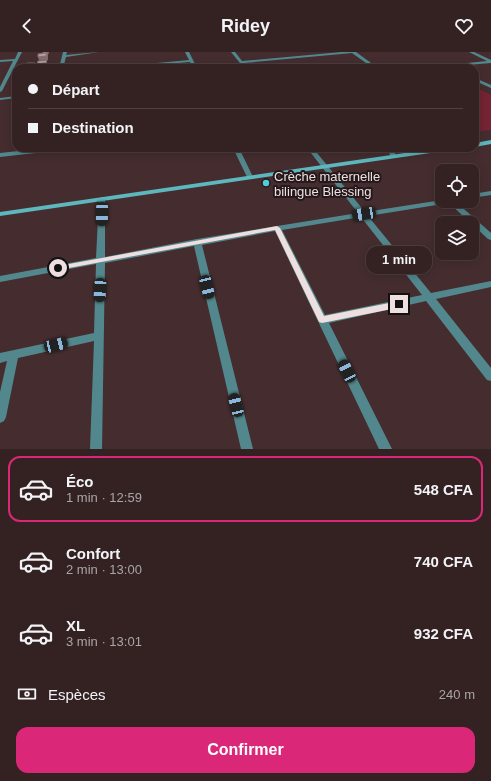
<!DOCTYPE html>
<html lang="fr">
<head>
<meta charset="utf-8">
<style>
	body { margin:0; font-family:Helvetica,sans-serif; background:#3f2f30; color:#f1f3f6; height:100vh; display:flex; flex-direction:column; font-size:15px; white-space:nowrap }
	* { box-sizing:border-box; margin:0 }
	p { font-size:13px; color:#a9a4a6 }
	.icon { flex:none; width:22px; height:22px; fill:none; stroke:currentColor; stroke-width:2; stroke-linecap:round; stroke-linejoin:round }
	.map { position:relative; height:397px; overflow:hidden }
	.sheet { display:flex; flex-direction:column; background:#342223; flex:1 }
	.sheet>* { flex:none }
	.top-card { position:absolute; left:12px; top:12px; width:467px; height:88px; border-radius:12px; box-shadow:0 2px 10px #0003,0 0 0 1px #4e3f41; display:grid; align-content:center; height:88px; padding:0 16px; background:#342223 }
	.fabs { position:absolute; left:435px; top:112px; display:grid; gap:8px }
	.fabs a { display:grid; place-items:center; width:44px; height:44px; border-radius:8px; background:#342223; box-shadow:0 2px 10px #0003,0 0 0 1px #4e3f41; font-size:20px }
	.end { position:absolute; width:18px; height:18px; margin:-9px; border:5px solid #eededf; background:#111; box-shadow:0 0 0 2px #111 }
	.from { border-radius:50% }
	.bubble { position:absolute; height:28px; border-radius:12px; background:#342223; box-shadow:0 2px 10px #0003,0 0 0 1px #4e3f41; font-size:13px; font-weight:800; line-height:28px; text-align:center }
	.car { position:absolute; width:12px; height:24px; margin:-12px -6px; border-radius:5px; box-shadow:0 0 3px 1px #0007; background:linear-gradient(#222 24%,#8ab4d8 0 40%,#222 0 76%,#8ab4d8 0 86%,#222 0) }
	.top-card b { display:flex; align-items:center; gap:14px; height:38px; font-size:15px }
	.top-card b+b { border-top:1px solid #4e3f41 }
	.top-card i { width:10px; height:10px; background:#f1f3f6 }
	ul { padding:7px 0 0; list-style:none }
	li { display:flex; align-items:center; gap:12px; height:66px; margin:0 8px 6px; padding:0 8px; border:2px solid transparent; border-radius:12px }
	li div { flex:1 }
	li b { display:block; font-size:15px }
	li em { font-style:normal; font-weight:800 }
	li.current { border-color:#db2777 }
	li>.icon { width:36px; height:36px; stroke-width:1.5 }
	.pay { display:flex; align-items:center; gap:10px; height:44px; padding:0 16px; font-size:15px }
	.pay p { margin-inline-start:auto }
	.action { display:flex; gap:8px; margin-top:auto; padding:8px 16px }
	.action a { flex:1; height:46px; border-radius:12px; background:#db2777; color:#fff; font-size:16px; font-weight:800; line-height:46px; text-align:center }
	header { display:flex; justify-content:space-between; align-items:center; height:52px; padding:0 16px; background:#342223; font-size:18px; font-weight:800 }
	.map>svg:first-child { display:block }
	.green { fill:#742433 }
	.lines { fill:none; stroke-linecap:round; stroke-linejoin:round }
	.street { fill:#52888d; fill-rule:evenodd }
	.secondary { fill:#5db7be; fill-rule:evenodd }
	.shaded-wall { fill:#826d6f }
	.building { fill:#ba9c9e; stroke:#826d6f }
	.route { fill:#eededf }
	.poi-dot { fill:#52ccd6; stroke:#24191a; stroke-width:1.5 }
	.labels { text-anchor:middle; stroke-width:4; stroke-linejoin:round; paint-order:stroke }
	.poi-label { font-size:13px; fill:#eededf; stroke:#24191a; text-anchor:start }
</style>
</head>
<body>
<header><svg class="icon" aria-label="back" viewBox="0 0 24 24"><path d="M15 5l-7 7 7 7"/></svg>Ridey<svg class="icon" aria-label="heart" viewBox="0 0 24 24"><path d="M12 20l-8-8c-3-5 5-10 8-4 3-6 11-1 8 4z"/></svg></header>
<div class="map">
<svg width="491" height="397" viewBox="0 0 491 397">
	<rect width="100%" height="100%" fill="#452d2f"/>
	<polygon class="green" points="475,35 491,43 491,78 475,80"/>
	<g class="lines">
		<g class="street">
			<polygon points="18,0 22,0 2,39 0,40 0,35 13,9 0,10 0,8 15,7"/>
			<polygon points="63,0 67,0 66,3 99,0 66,5 63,16 59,16"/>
			<polygon points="185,0 189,0 197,16 193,16 190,10 119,16 103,16 189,8"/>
			<polygon points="231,0 235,0 242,9 342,0 356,0 378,16 373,16 352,1 244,11 248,16 244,16"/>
			<polygon points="469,0 474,0 491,8 491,11 433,16 417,16 487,9"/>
			<polygon points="475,26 491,33 491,36 475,29"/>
			<polygon points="16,44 16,46 0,48 0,46"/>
			<polygon points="47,96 65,96 62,98 0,105 0,101"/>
			<polygon points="233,96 239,96 253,125 252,126 250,127 247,125"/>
			<path d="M307,96h6l52,64 77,-12v1h13l36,32v7l-3,-1 -39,-36 -81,13 63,77 60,-12v6l-55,12 55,69v13l-4,-1 -61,-79 -97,22 63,126h-13l-104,-218 -73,14 51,204h-12l-47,-203 -89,17 -3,186h-12l4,-108 -76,17 -12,59 -2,4 -4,2v-31l7,-31 -7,2v-10l94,-20 2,-69 -96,18v-6l96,-18 3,-59 3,-2 3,2v58l92,-18 161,-26zM361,165l61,78 -97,20 -43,-85z"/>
			<polygon points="387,96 393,96 396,104 395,105 391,105"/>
			<polygon points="491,139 491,143 472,146 472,142"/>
		</g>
		<g class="secondary">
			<polygon points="491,88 491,92 475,95 475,91"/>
			<polygon points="439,96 454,96 451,98 0,164 0,160"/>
		</g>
	</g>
	<g class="shaded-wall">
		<polygon points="48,0 49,0 48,3 48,8 39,8 38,5"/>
		<polygon points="47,8 47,13 43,13 43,15 38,15 37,13 42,11"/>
		<polygon points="35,11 36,13 35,15 29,16 26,14"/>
	</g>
	<g class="building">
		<polygon points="43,0 48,0 47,2 47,1 43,2"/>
		<polygon points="47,1 46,4 38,5 38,2"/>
		<polygon points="47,8 46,11 42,11 42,13 37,13 38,9"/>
		<polygon points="27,11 35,11 34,13 26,13"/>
		<polygon points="30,13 29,16 19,16 19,14"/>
		<polygon points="50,13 49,16 37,16 38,14"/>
	</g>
	<polygon class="route" points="277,174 280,176 324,264 399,249 402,250 402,255 322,271 319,270 275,178 58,218 54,216 58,214"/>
	<circle class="poi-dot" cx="266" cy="131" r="4"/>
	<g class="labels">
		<g class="poi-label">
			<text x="274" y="129">Crèche maternelle<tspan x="274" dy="15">bilingue Blessing</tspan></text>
		</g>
	</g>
</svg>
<div class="fabs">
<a><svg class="icon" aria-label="locate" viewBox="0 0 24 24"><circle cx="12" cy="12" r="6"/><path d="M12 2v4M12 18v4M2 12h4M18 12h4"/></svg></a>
<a><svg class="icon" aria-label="layers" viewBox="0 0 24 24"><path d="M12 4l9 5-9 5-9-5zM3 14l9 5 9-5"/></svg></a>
</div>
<i class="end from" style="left:58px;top:216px"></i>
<i class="end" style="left:399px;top:252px"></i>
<div class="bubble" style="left:366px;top:194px;width:66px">1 min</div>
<i class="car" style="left:102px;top:162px;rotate:181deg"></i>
<i class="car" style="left:364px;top:162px;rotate:261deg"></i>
<i class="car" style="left:207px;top:235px;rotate:166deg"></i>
<i class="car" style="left:100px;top:238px;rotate:183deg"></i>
<i class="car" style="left:56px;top:293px;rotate:77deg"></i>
<i class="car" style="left:347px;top:319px;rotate:334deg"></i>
<i class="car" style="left:236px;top:353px;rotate:346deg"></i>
<div class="top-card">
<b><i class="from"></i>Départ</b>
<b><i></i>Destination</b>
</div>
</div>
<section class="sheet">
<ul>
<li class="current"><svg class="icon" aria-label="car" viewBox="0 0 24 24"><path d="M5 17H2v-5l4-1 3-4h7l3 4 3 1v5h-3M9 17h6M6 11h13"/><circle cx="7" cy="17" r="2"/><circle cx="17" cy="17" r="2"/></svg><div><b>Éco</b><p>1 min · 12:59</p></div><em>548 CFA</em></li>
<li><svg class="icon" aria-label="car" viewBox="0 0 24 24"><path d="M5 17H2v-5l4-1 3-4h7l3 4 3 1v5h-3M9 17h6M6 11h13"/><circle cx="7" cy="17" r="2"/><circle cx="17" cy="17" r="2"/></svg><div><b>Confort</b><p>2 min · 13:00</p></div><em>740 CFA</em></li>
<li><svg class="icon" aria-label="car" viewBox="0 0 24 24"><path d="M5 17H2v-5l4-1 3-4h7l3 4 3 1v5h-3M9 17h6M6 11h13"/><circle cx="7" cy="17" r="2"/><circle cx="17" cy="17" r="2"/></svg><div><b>XL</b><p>3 min · 13:01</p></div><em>932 CFA</em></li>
</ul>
<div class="pay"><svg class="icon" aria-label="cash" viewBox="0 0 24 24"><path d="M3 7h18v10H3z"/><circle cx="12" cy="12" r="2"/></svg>Espèces<p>240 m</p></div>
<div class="action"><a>Confirmer</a></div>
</section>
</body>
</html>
